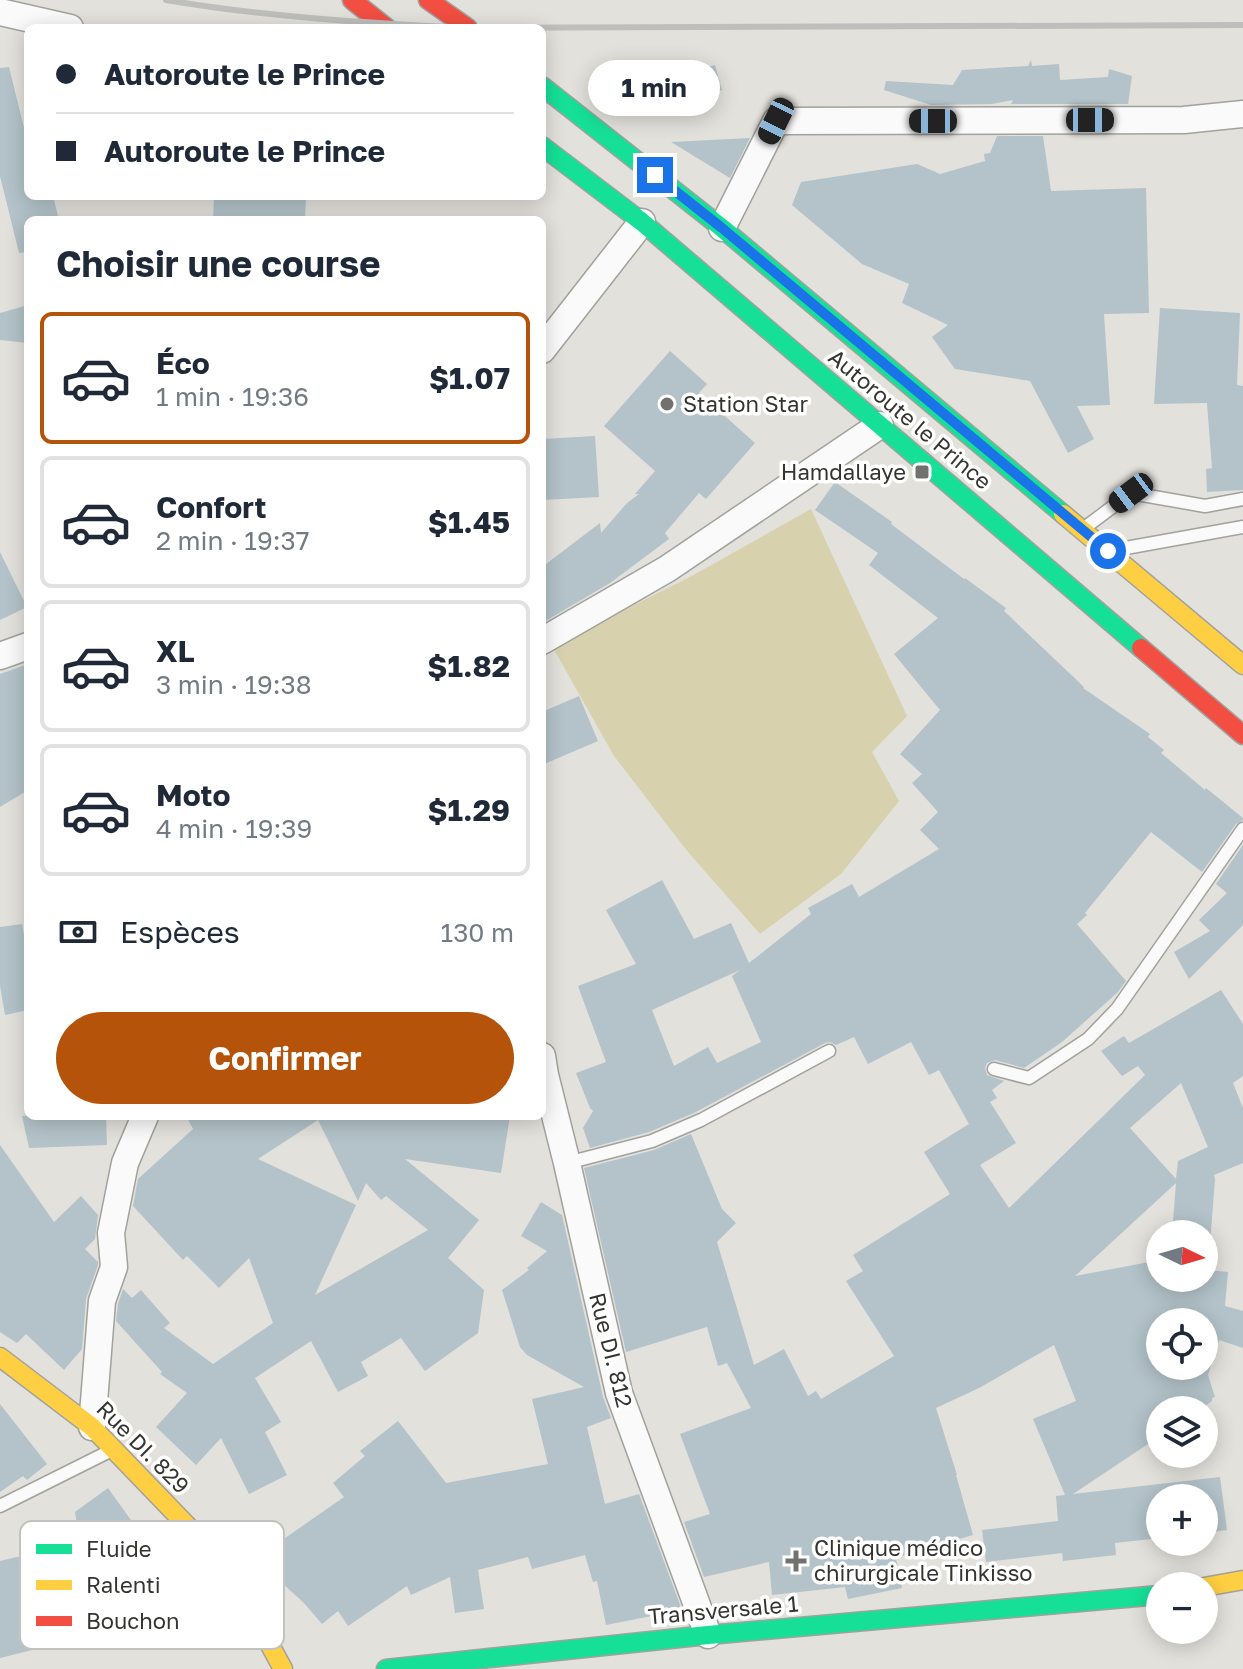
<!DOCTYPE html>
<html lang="fr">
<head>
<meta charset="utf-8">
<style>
	body { margin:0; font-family:"Golos Text",sans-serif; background:#f6f6f7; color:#1f2937; height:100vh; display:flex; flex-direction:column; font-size:30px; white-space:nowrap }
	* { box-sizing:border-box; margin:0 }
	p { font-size:26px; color:#747a83 }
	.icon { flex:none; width:44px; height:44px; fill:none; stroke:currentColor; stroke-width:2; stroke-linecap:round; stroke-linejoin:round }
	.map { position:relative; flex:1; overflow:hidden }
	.sheet { position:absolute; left:24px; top:216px; width:522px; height:904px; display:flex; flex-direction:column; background:#fff; border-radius:12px; box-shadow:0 4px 20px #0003 }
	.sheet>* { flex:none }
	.top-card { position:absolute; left:24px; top:24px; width:522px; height:176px; border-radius:12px; box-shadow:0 4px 20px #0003; display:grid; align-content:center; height:176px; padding:0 32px; background:#fff }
	.needle { width:52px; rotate:95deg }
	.tools { position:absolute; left:1146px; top:1220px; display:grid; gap:16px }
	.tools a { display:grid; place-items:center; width:72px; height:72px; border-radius:50%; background:#fff; box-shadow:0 4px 20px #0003; font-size:40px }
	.end { position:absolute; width:36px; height:36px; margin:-18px; border:10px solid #1a73e8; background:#fff; box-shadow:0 0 0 4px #fff }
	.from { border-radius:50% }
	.bubble { position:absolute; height:56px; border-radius:28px; background:#fff; box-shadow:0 4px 20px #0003; font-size:26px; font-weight:700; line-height:56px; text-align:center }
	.car { position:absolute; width:24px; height:48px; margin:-24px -12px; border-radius:10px; box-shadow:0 0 6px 2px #0007; background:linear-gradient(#222 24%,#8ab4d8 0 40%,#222 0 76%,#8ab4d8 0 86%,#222 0) }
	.top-card b { display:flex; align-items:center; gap:28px; height:76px; font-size:30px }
	.top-card b+b { border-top:2px solid #e0e1e3 }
	.top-card i { width:20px; height:20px; background:#1f2937 }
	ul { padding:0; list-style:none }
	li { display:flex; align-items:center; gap:24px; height:132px; margin:0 16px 12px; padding:0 16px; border:4px solid #e0e1e3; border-radius:12px }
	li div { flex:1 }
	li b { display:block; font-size:30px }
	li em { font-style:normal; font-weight:700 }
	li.on { border-color:#b45309 }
	li>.icon { width:72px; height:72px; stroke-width:1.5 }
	h2 { padding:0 32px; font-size:36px; line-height:96px }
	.pay { display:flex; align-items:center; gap:20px; height:88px; padding:0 32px; font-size:30px }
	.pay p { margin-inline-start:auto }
	.cta { display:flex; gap:16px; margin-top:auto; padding:16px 32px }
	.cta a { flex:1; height:92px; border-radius:48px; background:#b45309; color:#fff; font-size:32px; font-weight:700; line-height:92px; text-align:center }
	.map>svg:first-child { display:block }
	.green { fill:#d7d2ad }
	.building { fill:#b3c3c9; fill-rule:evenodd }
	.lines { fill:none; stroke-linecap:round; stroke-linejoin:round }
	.lane-casing { stroke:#a1a19d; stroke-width:15 }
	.street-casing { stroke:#a1a19d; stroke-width:29 }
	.fast-casing { stroke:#a1a19d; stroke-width:21 }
	.slow-casing { stroke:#a1a19d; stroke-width:21 }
	.jam-casing { stroke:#a1a19d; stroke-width:21 }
	.lane { stroke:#fbfafa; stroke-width:12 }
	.street { stroke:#fbfafa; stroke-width:26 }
	.fast { stroke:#16e098; stroke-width:18 }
	.slow { stroke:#ffcf43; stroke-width:18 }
	.jam { stroke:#f24e42; stroke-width:18 }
	.rail { stroke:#bebebd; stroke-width:6 }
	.route { stroke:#1a73e8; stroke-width:10 }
	.poi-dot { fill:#71716d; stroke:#fff; stroke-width:3 }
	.labels { text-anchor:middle; stroke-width:7; stroke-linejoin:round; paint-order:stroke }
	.poi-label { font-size:22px; fill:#343431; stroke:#fff; text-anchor:start }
	.street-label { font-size:22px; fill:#343431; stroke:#fff }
	.key { fill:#fff; stroke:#c2c2c1; stroke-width:2 }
	.key-label { font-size:22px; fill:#343431 }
</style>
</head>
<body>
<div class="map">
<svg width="1243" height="1669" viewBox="0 0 1243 1669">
	<rect width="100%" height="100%" fill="#e2e1dc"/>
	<polygon class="green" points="811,509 907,716 872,752 899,801 841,874 760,934 688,852 614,756 552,646 690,577"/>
	<g class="building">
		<polygon points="1031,60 1032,66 1059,64 1060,80 1108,77 1109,69 1132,76 1128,104 1011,104 1013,100 992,104 931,105 884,90 886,81 953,85 962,70 1028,66"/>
		<polygon points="715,65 722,90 637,114 626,91 675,67 679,76"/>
		<polygon points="9,67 28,144 28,196 53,196 59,220 28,220 28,252 19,253 0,176 0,68"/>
		<polygon points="997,136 1043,136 1051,191 1146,188 1149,313 1104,314 1110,405 1077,406 1094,439 1068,453 1030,381 955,369 932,337 948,325 902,303 909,284 862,264 792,205 801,182 917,164 940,174 985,161 984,154 990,153"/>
		<polygon points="750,138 730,178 671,142"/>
		<polygon points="214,196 306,196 305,220 213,220"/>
		<polygon points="28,305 28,343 0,340 0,313"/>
		<polygon points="1160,308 1240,313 1237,385 1243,386 1243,490 1207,492 1206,469 1212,468 1207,403 1154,404"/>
		<polygon points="670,351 707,384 699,393 755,443 706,499 699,493 665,533 669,539 610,583 542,623 542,567 600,523 601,533 627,503 639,494 635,494 655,471 604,426"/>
		<polygon points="595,436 599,497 542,500 542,439"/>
		<path d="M835,482l57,40 -1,2 73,55 1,-1 41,30 -2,3 80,76 -1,1 67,46 -2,3 16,13 -3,3 44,37 1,-2 37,30v2l-7,4 -34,48 -51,-40 -66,81 2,2 -10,9 49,57 -9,12 -55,49 -38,26 -29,-8 -8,3 -2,5 2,7 17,6 -12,9 5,8 -7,4 26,41 -36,22 29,43 136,-133 -7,-9 -16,10 -21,-25 23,-15 5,7 92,-53 22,34v52l-10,7 10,25v55l-29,12 1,4 -7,91 20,2 -3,34 18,5v37l-24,-8 -11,35 7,22 -3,1v3l-13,9h-39v26l-87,58 147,-17 7,53 -23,3v-35h-44v40l-45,5 1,12 -53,6 -1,-8 -76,9 -4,-32 76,-9 -2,-25 9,-1 -32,-76 43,-18 -22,-56 -75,43 -43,20 21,67h-1l17,60 -77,23 6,30 -54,11 -3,-12 -73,8 -3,-33 -65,15 -20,-55 26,-8 -30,-80 71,-26 -24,-45 -9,3 -11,-39 -81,25 -42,-184 70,-18 37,-16 31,75 14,14 -19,19 37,123 30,-16 24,47 8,-5 5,8 73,-43 -48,-75 17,-10 -10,-16 97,-61 -26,-42 45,-28 -30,-54 -10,5 -18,-33 -43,22 -14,-27 -18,8 -6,-3 -5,1 -131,70 -45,19 -59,16 -7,-20 10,-17 -3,-3 -14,-35 30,-11 -28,-76 58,-22 -30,-54 56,-30 32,59 37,-16 18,40 62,-49 -3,-6 44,-24 7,13 80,-48 -19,-19 18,-18 -26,-29 10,-9 -22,-20 40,-44 -46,-56 44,-36 -69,-53 9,-12 -63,-43zM740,970l-8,6 29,66 -44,21 -9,-16 -34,19 -22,-56zM1181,1083l27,64 -30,14 -2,18 -46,-51zM1176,1183l-4,51h32v44h-44v-18l-85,16zM1160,1322h44v44h-44z"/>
		<polygon points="0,552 27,607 0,620"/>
		<polygon points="28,664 28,790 0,807 0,674"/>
		<polygon points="579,696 598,741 542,765 542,712"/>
		<polygon points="1243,845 1243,925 1189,979 1174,952 1210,931 1199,920 1227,893 1216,884"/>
		<polygon points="22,924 28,957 28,1010 5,1015 0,986 0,927"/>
		<polygon points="22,1116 106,1116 107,1145 29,1148"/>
		<path d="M186,1116h324l-9,57 -96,-14 74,61 -31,38 36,32 -6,43 -53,38 -24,-33 -40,24 7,14 -30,16 -27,-51 -56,37 26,44 -16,10 22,43 -38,19 -28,-56 -25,27 -40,-38 31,-34 -27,-19 2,-2 -46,-51 2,-17 5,-15 9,9 9,-8 29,33 -6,5 49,36 60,-41 -24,-65 -30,30 -32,-32 -4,4 -50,-54 5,-27 55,-50zM318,1120l40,81 8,-18 15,17 5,-4 42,34 -113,65 41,-90 -98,-46z"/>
		<polygon points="0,1145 54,1222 81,1196 98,1215 95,1239 85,1249 98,1262 98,1265 86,1299 82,1349 64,1370 26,1334 17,1343 0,1332"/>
		<polygon points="541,1202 562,1215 603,1397 611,1418 587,1427 605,1504 639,1494 682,1610 606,1625 597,1581 593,1582 585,1555 532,1569 528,1557 478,1570 484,1609 455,1613 450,1577 411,1595 407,1586 348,1626 338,1611 322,1624 304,1603 272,1574 247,1545 265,1529 278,1543 344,1497 333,1483 365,1456 360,1451 398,1421 446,1483 548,1464 532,1399 584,1387 527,1355 520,1347 502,1290 529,1270 527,1268 547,1251 521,1236"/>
		<polygon points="0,1404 47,1464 27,1480 23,1476 0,1492"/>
		<polygon points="108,1488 138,1530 123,1540 149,1584 168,1631 120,1644 106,1591 29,1591 44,1647 0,1658 0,1561 42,1551 42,1540 80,1541 75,1512"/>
	</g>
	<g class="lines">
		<defs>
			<g id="lane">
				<polyline points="1087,526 1131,493 1205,506 1243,499"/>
				<polyline points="1120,549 1243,527"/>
				<polyline points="994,1069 1029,1078 1088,1039 1117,1009 1243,829"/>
				<polyline points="567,1163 652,1141 701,1120 829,1051"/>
				<polyline points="0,1506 108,1452"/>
			</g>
			<g id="street">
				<polyline points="0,12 70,28"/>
				<polyline points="722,228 776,121 1184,120 1243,114"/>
				<polyline points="542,350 642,222"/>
				<polyline points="542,641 667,569 880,425"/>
				<polyline points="0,656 28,646"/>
				<polyline points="542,1056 545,1075 567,1163 619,1393 708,1635"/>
				<polyline points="92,1427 102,1301 114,1267 111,1233 125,1163 145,1116"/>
			</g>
			<g id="fast">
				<polyline points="542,86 722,228 1063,514"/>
				<polyline points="542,146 642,222 1141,648"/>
				<polyline points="386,1669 708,1635 1160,1595"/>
			</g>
			<g id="slow">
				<polyline points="1063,514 1243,665"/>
				<polyline points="0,1357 92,1427 229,1569 283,1669"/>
				<polyline points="1204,1587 1243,1580"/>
			</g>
			<g id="jam">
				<polyline points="352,0 387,28"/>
				<polyline points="428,0 468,28"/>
				<polyline points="1141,648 1243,735"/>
			</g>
		</defs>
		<use href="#lane" class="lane-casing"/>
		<use href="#street" class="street-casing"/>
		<use href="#fast" class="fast-casing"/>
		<use href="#slow" class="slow-casing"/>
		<use href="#jam" class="jam-casing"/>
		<use href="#lane" class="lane"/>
		<use href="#street" class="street"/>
		<use href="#fast" class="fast"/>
		<use href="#slow" class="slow"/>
		<use href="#jam" class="jam"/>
		<path class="rail" d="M166,0c100,17 201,23 301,28l776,-3"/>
	</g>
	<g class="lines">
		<polyline class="route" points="655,175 722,228 1108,551"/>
	</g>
	<g class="poi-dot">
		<circle cx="667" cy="404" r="8"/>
		<rect x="914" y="464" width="16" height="16" rx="4"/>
		<path d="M792 1549h8v8h8v8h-8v8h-8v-8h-8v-8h8z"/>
	</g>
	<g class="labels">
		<g class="poi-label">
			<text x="683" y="412">Station Star</text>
			<text x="906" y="480" text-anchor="end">Hamdallaye</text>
			<text x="814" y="1556">Clinique médico<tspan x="814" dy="25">chirurgicale Tinkisso</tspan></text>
		</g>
		<g class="street-label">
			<text transform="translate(910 419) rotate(40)" y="8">Autoroute le Prince</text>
			<text transform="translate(611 1350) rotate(76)" y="8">Rue DI. 812</text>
			<text transform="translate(143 1447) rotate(45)" y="8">Rue DI. 829</text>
			<text transform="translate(723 1610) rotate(-5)" y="8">Transversale 1</text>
		</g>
	</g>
	<rect x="20" y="1521" width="264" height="128" rx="12" class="key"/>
	<rect x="36" y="1544" width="36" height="10" fill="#16e098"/>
	<rect x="36" y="1580" width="36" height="10" fill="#ffcf43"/>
	<rect x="36" y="1616" width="36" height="10" fill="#f24e42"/>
	<g class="key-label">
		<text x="86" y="1557">Fluide</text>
		<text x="86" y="1593">Ralenti</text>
		<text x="86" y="1629">Bouchon</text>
	</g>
</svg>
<div class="tools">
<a><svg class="needle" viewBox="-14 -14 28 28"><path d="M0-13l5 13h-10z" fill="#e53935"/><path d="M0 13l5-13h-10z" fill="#747a83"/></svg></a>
<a><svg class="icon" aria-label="locate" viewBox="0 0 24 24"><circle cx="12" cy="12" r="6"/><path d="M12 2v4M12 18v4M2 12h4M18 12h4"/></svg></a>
<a><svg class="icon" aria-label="layers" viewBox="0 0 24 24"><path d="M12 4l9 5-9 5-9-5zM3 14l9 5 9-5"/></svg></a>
<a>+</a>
<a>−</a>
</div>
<i class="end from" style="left:1108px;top:551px"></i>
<i class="end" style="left:655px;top:175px"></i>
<div class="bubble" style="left:588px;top:60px;width:132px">1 min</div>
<i class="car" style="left:1090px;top:120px;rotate:90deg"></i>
<i class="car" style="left:776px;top:121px;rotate:206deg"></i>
<i class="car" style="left:933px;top:121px;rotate:270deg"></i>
<i class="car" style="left:1131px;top:493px;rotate:233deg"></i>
<div class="top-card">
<b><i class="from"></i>Autoroute le Prince</b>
<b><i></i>Autoroute le Prince</b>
</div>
<section class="sheet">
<h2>Choisir une course</h2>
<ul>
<li class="on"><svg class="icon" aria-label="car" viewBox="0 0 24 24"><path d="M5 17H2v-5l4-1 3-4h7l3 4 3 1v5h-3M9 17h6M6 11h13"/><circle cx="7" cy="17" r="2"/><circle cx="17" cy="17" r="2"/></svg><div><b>Éco</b><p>1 min · 19:36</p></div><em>$1.07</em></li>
<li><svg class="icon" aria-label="car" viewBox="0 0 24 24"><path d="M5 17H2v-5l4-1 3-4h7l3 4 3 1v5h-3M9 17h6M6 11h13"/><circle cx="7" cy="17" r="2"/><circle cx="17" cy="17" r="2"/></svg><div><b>Confort</b><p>2 min · 19:37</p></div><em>$1.45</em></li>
<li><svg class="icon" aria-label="car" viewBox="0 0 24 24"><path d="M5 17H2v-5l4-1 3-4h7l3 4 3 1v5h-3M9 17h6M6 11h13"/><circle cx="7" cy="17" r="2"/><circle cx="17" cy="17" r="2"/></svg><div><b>XL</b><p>3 min · 19:38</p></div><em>$1.82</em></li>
<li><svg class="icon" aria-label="car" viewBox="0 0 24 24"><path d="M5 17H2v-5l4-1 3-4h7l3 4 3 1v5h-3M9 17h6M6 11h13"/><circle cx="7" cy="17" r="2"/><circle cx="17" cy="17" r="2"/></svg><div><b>Moto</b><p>4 min · 19:39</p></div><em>$1.29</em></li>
</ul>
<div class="pay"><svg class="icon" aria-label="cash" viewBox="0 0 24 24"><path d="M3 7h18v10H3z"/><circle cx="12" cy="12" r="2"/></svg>Espèces<p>130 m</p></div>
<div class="cta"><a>Confirmer</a></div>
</section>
</div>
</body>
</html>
